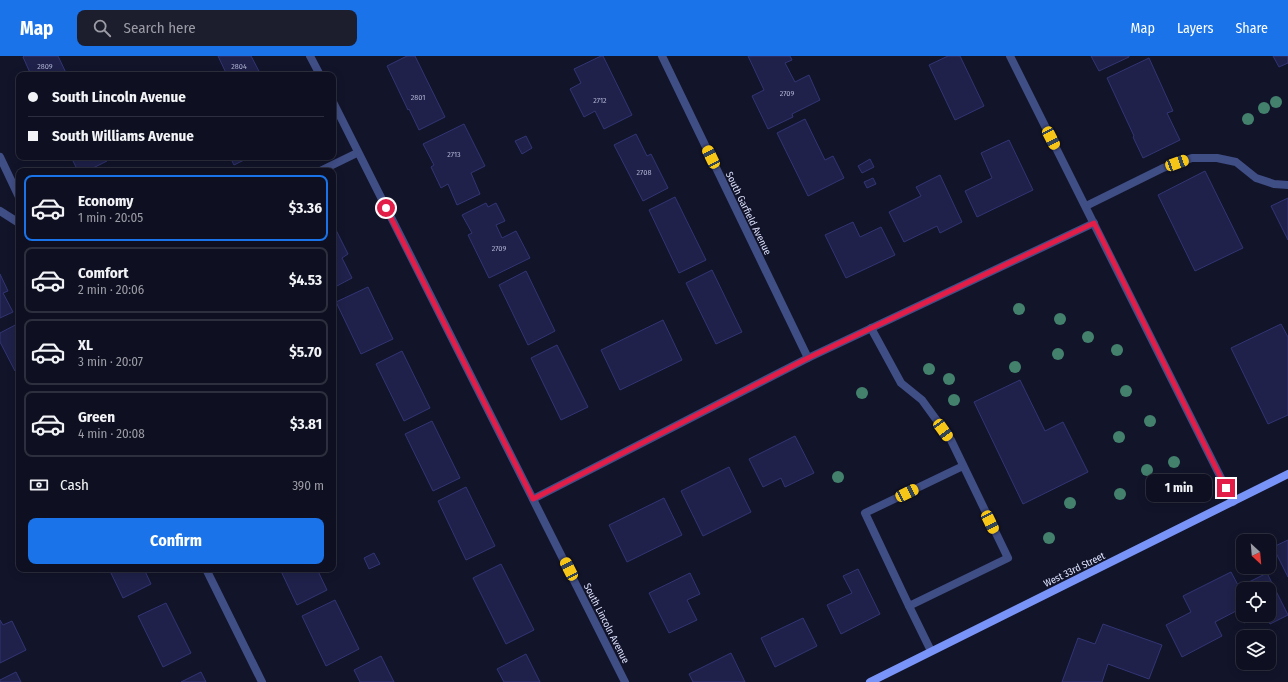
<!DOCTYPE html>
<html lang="en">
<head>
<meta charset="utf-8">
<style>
	body { margin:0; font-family:"Fira Sans Condensed",sans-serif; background:#1c1d2d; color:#f1f3f6; height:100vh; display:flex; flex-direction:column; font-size:15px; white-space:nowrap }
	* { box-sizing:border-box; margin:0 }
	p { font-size:13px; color:#9b9ca5 }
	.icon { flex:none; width:22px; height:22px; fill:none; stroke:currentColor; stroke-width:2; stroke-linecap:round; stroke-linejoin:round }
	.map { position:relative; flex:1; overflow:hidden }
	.panel { position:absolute; left:16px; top:112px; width:320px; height:404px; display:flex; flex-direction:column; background:#0e0f20; border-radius:8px; box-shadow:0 2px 10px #0003,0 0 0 1px #2e2f3e }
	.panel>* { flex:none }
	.hud { position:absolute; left:16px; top:16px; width:320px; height:88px; border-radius:8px; box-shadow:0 2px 10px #0003,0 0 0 1px #2e2f3e; display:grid; align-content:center; height:88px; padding:0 12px; background:#0e0f20 }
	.needle { width:26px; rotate:154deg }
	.buttons { position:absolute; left:1236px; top:478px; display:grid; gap:8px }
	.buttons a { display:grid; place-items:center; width:40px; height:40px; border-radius:8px; background:#0e0f20; box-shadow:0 2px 10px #0003,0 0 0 1px #2e2f3e; font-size:20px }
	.end { position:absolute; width:18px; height:18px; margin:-9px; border:5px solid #e11d48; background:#fff; box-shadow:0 0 0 2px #fff }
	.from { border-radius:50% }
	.bubble { position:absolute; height:28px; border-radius:8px; background:#0e0f20; box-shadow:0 2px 10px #0003,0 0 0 1px #2e2f3e; font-size:13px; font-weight:700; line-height:28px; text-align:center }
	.car { position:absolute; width:12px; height:24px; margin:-12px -6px; border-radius:5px; box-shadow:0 0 3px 1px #0007; background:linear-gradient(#f5c518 24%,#345 0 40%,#f5c518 0 76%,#345 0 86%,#f5c518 0) }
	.hud b { display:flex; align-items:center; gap:14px; height:38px; font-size:15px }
	.hud b+b { border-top:1px solid #2e2f3e }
	.hud i { width:10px; height:10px; background:#f1f3f6 }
	ul { padding:7px 0 0; list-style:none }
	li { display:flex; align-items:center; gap:12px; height:66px; margin:0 8px 6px; padding:0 4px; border:2px solid #2e2f3e; border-radius:8px }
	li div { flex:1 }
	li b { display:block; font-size:15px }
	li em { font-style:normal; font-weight:700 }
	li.on { border-color:#1a73e8 }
	li>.icon { width:36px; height:36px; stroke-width:1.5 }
	.pay { display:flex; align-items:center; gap:10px; height:44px; padding:0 12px; font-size:15px }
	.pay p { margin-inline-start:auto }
	.primary-button { display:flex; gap:8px; margin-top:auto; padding:8px 12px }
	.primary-button a { flex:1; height:46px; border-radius:8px; background:#1a73e8; color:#fff; font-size:16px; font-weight:700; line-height:46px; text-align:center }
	header { display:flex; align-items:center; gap:24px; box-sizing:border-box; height:56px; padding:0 20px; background:#1a73e8; color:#fff }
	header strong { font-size:19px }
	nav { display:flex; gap:22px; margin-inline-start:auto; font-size:14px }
	.search { width:280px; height:36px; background:#1c1d2d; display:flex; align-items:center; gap:10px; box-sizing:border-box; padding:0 14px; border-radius:8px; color:#9b9ca5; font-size:15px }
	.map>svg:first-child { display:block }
	.building { fill:#1f214a; stroke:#323574 }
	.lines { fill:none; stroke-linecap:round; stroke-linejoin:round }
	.lane { stroke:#404e86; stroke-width:8 }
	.street { stroke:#404e86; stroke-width:8 }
	.secondary { stroke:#7994f8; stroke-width:8 }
	.tree { fill:#43816d }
	.route { stroke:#e11d48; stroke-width:5 }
	.labels { text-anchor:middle; stroke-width:3; stroke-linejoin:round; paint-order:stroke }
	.number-label { font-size:8px; fill:#aeb1d0 }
	.street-label { font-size:10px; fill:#dde1fd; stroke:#12142a }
</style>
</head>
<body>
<header>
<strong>Map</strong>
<div class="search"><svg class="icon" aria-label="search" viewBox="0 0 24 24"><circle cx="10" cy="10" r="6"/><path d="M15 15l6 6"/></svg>Search here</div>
<nav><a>Map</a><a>Layers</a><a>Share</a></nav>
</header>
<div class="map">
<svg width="1288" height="626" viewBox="0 0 1288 626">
	<rect width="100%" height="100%" fill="#12142a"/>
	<g class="building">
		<polygon points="24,0 58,0 67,19 31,19 23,1"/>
		<polygon points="218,0 251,0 261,19 227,19"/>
		<polygon points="407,0 415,0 445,61 419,74 409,53 408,54 387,10"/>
		<polygon points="601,0 603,0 632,59 604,73 595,55 584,61 570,33 581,27 574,13"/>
		<polygon points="748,0 790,0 792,4 785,7 795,26 809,19 820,44 792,58 793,61 768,73 752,40 764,34"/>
		<polygon points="948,0 960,0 984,50 955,64 929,9"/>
		<polygon points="1091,0 1129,0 1129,1 1099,15"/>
		<polygon points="1273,0 1288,0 1288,7 1279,11"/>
		<polygon points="1149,2 1173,55 1167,57 1180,84 1143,102 1133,81 1134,80 1107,22"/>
		<polygon points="805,63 825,104 833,100 844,122 808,140 777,77"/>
		<polygon points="464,68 485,110 471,117 480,138 457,149 448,128 441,132 431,111 434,109 423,88"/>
		<polygon points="636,78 647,100 651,98 668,132 643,145 614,89"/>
		<polygon points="526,80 532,92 522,98 515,85"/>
		<polygon points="1009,84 1033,134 977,161 965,135 992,122 981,97"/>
		<polygon points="71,101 105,101 107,105 87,115 78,115"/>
		<polygon points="230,101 250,101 234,109"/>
		<polygon points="870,103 874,111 862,117 858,110"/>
		<polygon points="1205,115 1243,192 1195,215 1158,139"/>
		<polygon points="940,119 962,166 940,177 937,170 904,186 889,156 921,140 916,131"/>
		<polygon points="873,122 876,128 867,132 864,126"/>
		<polygon points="675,141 706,204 679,217 649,154"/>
		<polygon points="1288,142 1288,184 1271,150"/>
		<polygon points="486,147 488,151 496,147 505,165 496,169 502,182 516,175 530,202 489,222 468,179 472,177 462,159"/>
		<polygon points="853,166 860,181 881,171 895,199 846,222 825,179"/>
		<polygon points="335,172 348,198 342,202 352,222 333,232 333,173"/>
		<polygon points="712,214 742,276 716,288 686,227"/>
		<polygon points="526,215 555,275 528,289 499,229"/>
		<polygon points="0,218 8,235 3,237 13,256 0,262"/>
		<polygon points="368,231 393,283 361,298 336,246"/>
		<polygon points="663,264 682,304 620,334 601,294"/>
		<polygon points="19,267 19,315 18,314 15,315 0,286 0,277"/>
		<polygon points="1281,268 1288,281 1288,359 1268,368 1231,292"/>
		<polygon points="557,289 588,351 561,364 531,302"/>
		<polygon points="402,295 430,352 404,365 376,308"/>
		<polygon points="1020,324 1045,375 1063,366 1088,416 1023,448 974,346"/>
		<polygon points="432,365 460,422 433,435 405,378"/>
		<polygon points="795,380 814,417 785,431 781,422 763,431 749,403"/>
		<polygon points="729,411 751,456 703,480 681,435"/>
		<polygon points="466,431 495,490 466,504 438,445"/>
		<polygon points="664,442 682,479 627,506 609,469"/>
		<polygon points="1288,484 1288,521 1273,491"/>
		<polygon points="374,497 380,508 369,513 364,502"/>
		<polygon points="501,508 534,574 506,588 473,522"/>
		<polygon points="109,513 144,513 151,528 123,542"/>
		<polygon points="280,513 317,513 327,534 297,549"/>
		<polygon points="858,513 880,558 841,578 827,549 852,537 843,520"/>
		<polygon points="1231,516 1239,531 1267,517 1288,559 1270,568 1266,559 1269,559 1269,533 1243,533 1243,559 1260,559 1244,567 1238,554 1215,566 1222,580 1182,601 1166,569 1191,556 1183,540"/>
		<polygon points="690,517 700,538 687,544 697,564 669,577 649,537"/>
		<polygon points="335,544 359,593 326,610 302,560"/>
		<polygon points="166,547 191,597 163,611 138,560"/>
		<polygon points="803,562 817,590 775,611 761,582"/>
		<polygon points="0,564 3,569 12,565 26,594 0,607"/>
		<polygon points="1103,568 1162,589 1149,623 1108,608 1102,626 1062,626 1078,582 1095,588"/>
		<polygon points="731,597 745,626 693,626 689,618"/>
		<polygon points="526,598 540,626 504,626 497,613"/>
		<polygon points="381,600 394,626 360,626 354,614"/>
		<polygon points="16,616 21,626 0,626 0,624"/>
		<polygon points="201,616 206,626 181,626"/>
	</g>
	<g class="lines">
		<g class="lane">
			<polyline points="1086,150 1163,112 1192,102 1217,102 1236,106 1256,122 1274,128 1288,129"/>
			<polyline points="871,272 901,327 922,344 951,384 1008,502 909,550 865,457 963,410"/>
			<polyline points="909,550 931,595"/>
		</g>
		<g class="street">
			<polyline points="310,0 320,19"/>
			<polyline points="662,0 808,302"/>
			<polyline points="1010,0 1233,446"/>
			<polyline points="333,46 625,626"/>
			<polyline points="0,101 19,141"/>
			<polyline points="320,115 357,97"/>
			<polyline points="0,155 19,167"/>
			<polyline points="533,443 808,302 1094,167"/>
			<polyline points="206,513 262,626"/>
		</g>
		<polyline class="secondary" points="870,626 1288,418"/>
	</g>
	<g class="tree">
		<circle cx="1276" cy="46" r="6"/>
		<circle cx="1264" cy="52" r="6"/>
		<circle cx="1248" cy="63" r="6"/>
		<circle cx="1019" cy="253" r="6"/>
		<circle cx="1060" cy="263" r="6"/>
		<circle cx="1088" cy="281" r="6"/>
		<circle cx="1117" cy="294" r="6"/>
		<circle cx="1058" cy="298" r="6"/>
		<circle cx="1015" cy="311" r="6"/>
		<circle cx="929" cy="313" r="6"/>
		<circle cx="949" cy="323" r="6"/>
		<circle cx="1126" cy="335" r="6"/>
		<circle cx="862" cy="337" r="6"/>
		<circle cx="954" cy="344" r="6"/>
		<circle cx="1150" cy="365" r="6"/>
		<circle cx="1119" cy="381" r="6"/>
		<circle cx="1174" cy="406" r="6"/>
		<circle cx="1147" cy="414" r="6"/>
		<circle cx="838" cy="421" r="6"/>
		<circle cx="1120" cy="438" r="6"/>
		<circle cx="1070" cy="447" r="6"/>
		<circle cx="1049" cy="482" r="6"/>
	</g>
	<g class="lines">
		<polyline class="route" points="386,152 533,443 808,302 1094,167 1226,432"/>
	</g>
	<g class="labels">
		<g class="number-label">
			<text x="45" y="13">2809</text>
			<text x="239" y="13">2804</text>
			<text x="787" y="40">2709</text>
			<text x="418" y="44">2801</text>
			<text x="600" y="47">2712</text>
			<text x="454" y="101">2713</text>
			<text x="644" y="119">2708</text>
			<text x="499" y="195">2709</text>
		</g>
		<g class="street-label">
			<text transform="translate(749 157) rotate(64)" y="4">South Garfield Avenue</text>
			<text transform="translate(1074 513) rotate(-26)" y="4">West 33rd Street</text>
			<text transform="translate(607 567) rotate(63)" y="4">South Lincoln Avenue</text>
		</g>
	</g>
</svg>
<div class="buttons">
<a><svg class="needle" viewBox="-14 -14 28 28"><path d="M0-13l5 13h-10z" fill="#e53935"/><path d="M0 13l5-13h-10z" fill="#9b9ca5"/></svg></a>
<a><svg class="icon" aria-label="locate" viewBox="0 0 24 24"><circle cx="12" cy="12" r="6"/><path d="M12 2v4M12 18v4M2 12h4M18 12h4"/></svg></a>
<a><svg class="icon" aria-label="layers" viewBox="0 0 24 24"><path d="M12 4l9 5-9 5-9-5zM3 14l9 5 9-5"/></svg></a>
</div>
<i class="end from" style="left:386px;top:152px"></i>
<i class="end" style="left:1226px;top:432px"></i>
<div class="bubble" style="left:1146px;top:418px;width:66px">1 min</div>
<i class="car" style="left:1051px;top:82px;rotate:153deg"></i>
<i class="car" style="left:711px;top:101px;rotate:334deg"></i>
<i class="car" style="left:1177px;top:107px;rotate:70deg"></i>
<i class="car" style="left:943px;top:374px;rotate:144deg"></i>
<i class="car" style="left:907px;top:437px;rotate:64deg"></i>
<i class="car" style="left:990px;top:466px;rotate:154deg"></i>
<i class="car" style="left:569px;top:513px;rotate:333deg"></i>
<div class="hud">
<b><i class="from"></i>South Lincoln Avenue</b>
<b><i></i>South Williams Avenue</b>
</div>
<section class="panel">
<ul>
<li class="on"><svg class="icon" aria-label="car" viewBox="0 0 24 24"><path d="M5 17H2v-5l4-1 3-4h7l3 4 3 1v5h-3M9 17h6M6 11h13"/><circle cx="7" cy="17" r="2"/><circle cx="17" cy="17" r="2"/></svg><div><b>Economy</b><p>1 min · 20:05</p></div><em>$3.36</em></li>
<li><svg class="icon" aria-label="car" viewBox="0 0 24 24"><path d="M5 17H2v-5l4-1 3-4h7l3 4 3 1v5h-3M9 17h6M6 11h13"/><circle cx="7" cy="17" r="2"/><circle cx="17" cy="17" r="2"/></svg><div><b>Comfort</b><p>2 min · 20:06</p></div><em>$4.53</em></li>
<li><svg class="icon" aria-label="car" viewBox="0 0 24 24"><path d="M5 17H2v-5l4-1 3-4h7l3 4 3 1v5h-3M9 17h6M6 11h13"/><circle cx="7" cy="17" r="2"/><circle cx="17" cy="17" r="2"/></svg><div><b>XL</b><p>3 min · 20:07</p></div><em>$5.70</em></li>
<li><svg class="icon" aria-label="car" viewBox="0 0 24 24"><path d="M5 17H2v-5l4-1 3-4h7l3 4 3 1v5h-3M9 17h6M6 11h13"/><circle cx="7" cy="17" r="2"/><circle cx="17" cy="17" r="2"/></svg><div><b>Green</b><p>4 min · 20:08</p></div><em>$3.81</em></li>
</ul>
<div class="pay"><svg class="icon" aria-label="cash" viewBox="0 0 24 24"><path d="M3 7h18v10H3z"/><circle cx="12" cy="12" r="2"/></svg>Cash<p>390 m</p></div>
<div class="primary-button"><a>Confirm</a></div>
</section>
</div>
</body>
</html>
